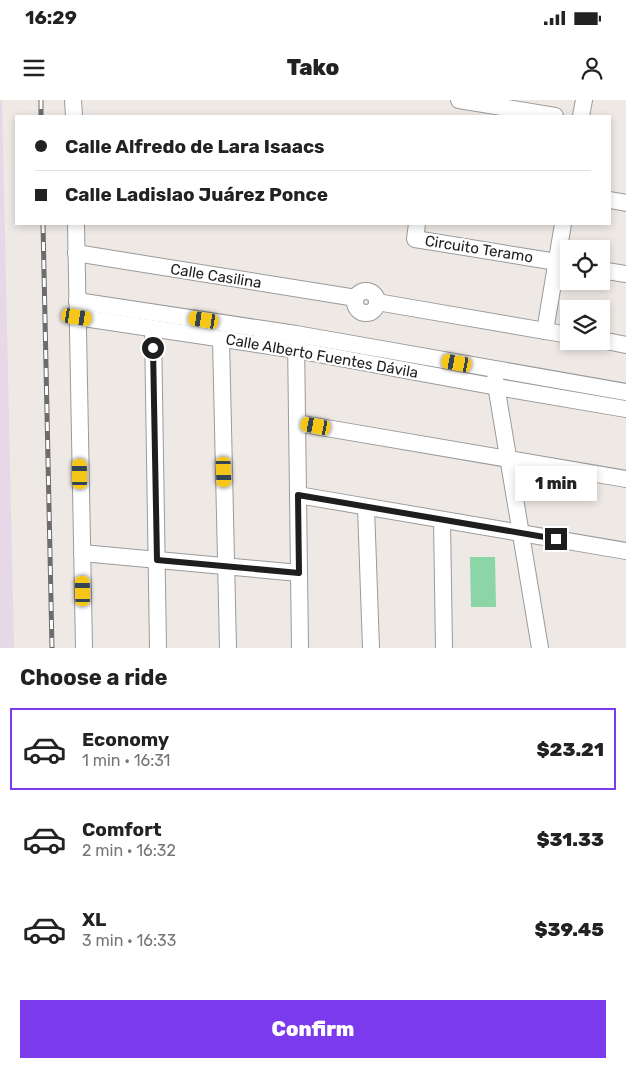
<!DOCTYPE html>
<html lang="en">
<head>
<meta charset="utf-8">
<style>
	body { margin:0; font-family:Rubik,sans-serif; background:#f6f6f6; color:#222; height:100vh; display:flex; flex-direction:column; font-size:19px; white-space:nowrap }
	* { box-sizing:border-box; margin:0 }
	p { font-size:16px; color:#767676 }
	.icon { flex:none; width:28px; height:28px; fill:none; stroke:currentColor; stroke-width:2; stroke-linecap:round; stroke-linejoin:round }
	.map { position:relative; height:548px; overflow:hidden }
	.details { display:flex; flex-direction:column; background:#fff; flex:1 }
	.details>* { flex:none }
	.banner { position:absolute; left:15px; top:15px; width:596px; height:110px; border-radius:0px; box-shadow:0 2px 8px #0003; display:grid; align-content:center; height:110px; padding:0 20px; background:#fff }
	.tools { position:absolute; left:560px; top:140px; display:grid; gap:10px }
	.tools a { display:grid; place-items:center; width:50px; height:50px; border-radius:0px; background:#fff; box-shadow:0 2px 8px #0003; font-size:25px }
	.end { position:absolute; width:22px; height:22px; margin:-11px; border:6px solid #1e1e1e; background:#fff; box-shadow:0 0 0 2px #fff }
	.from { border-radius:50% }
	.bubble { position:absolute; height:35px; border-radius:0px; background:#fff; box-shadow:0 2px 8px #0003; font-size:16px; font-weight:800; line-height:35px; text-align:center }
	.car { position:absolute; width:15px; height:30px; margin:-15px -8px; border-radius:6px; box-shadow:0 0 4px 1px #0007; background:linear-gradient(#f5c518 24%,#345 0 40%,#f5c518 0 76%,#345 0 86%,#f5c518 0) }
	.banner b { display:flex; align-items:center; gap:18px; height:48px; font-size:19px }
	.banner b+b { border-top:1px solid #e0e0e0 }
	.banner i { width:12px; height:12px; background:#222 }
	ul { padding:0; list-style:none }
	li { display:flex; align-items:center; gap:15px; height:82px; margin:0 10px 8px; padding:0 10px; border:2px solid transparent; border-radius:0px }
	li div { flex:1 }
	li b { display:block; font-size:19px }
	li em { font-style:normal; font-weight:800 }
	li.current { border-color:#7c3aed }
	li>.icon { width:45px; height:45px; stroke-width:1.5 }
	h2 { padding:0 20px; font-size:22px; line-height:60px }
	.primary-button { display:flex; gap:10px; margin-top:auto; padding:10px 20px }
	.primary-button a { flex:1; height:58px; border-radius:0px; background:#7c3aed; color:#fff; font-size:20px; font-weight:800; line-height:58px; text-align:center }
	.status { display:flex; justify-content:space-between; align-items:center; height:35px; padding:0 25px; background:#fff; direction:ltr }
	.status svg { height:14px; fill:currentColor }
	header { display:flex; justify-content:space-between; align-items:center; height:65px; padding:0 20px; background:#fff; font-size:22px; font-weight:800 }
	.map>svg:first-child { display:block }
	.industrial { fill:#e6d8e6 }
	.pitch { fill:#8bd5a6 }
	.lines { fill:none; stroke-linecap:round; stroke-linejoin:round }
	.minor-casing { stroke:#9b9b9b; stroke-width:18 }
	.minor { stroke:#fff; stroke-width:16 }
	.rail-casing { stroke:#6c6c6c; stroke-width:5 }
	.rail { stroke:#fff; stroke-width:3; stroke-dasharray:9; stroke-linecap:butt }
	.route { stroke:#1e1e1e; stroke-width:6 }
	.labels { text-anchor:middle; stroke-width:4.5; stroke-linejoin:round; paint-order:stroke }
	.street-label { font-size:15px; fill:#1e1e1e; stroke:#fff }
</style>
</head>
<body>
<div class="status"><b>16:29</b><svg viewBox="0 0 49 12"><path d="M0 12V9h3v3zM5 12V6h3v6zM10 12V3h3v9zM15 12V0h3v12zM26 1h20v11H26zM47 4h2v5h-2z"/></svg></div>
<header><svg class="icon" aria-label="menu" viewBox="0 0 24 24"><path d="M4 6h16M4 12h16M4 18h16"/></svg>Tako<svg class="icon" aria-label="person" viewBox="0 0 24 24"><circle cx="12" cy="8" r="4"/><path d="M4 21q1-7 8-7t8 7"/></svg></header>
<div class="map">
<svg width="626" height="548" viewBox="0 0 626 548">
	<rect width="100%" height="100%" fill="#eee9e5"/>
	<polygon class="industrial" points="0,0 2,0 14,548 0,548"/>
	<polygon class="pitch" points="470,457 495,457 496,507 471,507"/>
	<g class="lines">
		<defs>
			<g id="minor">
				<polyline points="73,0 74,16"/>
				<polyline points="459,0 555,16"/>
				<polyline points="581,16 584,0"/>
				<polyline points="610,100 626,103"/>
				<polyline points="76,124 84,548"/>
				<polyline points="417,124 415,139 569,164"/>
				<polyline points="76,153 356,198"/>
				<polyline points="601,170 626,174"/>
				<circle cx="366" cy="202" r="11"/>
				<polyline points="77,201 296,234 626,292"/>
				<polyline points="377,202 569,235"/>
				<polyline points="77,217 296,250 497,287 626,309"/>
				<polyline points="153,229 158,548"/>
				<polyline points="545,231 563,124"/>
				<polyline points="221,239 228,548"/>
				<polyline points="296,240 300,548"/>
				<polyline points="601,240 626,245"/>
				<polyline points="495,279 540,548"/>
				<polyline points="297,323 626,379"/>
				<polyline points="298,395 626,451"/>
				<polyline points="366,407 371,548"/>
				<polyline points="442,420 444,548"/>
				<polyline points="82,453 299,473"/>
			</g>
		</defs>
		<use href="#minor" class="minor-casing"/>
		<use href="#minor" class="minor"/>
		<defs>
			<g id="rail">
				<polyline points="41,0 41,16"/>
				<polyline points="43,124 52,548"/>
			</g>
		</defs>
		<use href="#rail" class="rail-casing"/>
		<use href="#rail" class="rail"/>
	</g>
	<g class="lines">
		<polyline class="route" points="153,248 157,460 299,473 298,395 556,439"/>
	</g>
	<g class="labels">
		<g class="street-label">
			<text transform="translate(479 149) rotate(9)" y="5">Circuito Teramo</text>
			<text transform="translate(216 176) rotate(9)" y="5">Calle Casilina</text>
			<text transform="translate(322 256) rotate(10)" y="5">Calle Alberto Fuentes Dávila</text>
		</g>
	</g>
</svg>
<div class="tools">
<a><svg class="icon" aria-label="locate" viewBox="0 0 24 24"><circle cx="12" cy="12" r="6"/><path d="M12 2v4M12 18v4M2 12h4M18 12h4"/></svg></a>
<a><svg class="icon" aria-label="layers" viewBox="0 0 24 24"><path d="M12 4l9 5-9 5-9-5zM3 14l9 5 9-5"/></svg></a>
</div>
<i class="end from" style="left:153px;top:248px"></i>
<i class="end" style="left:556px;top:439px"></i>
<div class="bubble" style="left:515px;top:366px;width:82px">1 min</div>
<i class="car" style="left:77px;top:217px;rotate:99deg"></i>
<i class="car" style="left:204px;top:220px;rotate:279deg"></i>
<i class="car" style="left:457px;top:263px;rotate:280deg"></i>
<i class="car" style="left:316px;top:326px;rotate:280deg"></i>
<i class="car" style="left:224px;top:372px;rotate:178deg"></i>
<i class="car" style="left:80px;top:374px;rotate:359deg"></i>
<i class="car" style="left:83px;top:491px;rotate:359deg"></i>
<div class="banner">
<b><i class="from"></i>Calle Alfredo de Lara Isaacs</b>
<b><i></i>Calle Ladislao Juárez Ponce</b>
</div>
</div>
<section class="details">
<h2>Choose a ride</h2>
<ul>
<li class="current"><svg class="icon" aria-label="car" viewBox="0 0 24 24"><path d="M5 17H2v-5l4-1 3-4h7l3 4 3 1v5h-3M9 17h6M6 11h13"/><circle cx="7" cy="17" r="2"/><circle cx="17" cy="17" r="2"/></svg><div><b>Economy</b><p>1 min · 16:31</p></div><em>$23.21</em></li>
<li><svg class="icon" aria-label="car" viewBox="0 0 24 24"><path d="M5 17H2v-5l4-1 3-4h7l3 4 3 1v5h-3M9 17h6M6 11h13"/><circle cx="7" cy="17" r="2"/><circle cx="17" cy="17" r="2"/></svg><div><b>Comfort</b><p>2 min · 16:32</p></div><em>$31.33</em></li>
<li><svg class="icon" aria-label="car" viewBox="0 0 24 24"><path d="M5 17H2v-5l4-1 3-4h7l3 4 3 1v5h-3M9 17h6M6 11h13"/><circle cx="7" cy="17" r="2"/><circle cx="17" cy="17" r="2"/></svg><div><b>XL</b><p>3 min · 16:33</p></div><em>$39.45</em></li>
</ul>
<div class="primary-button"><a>Confirm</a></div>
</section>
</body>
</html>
